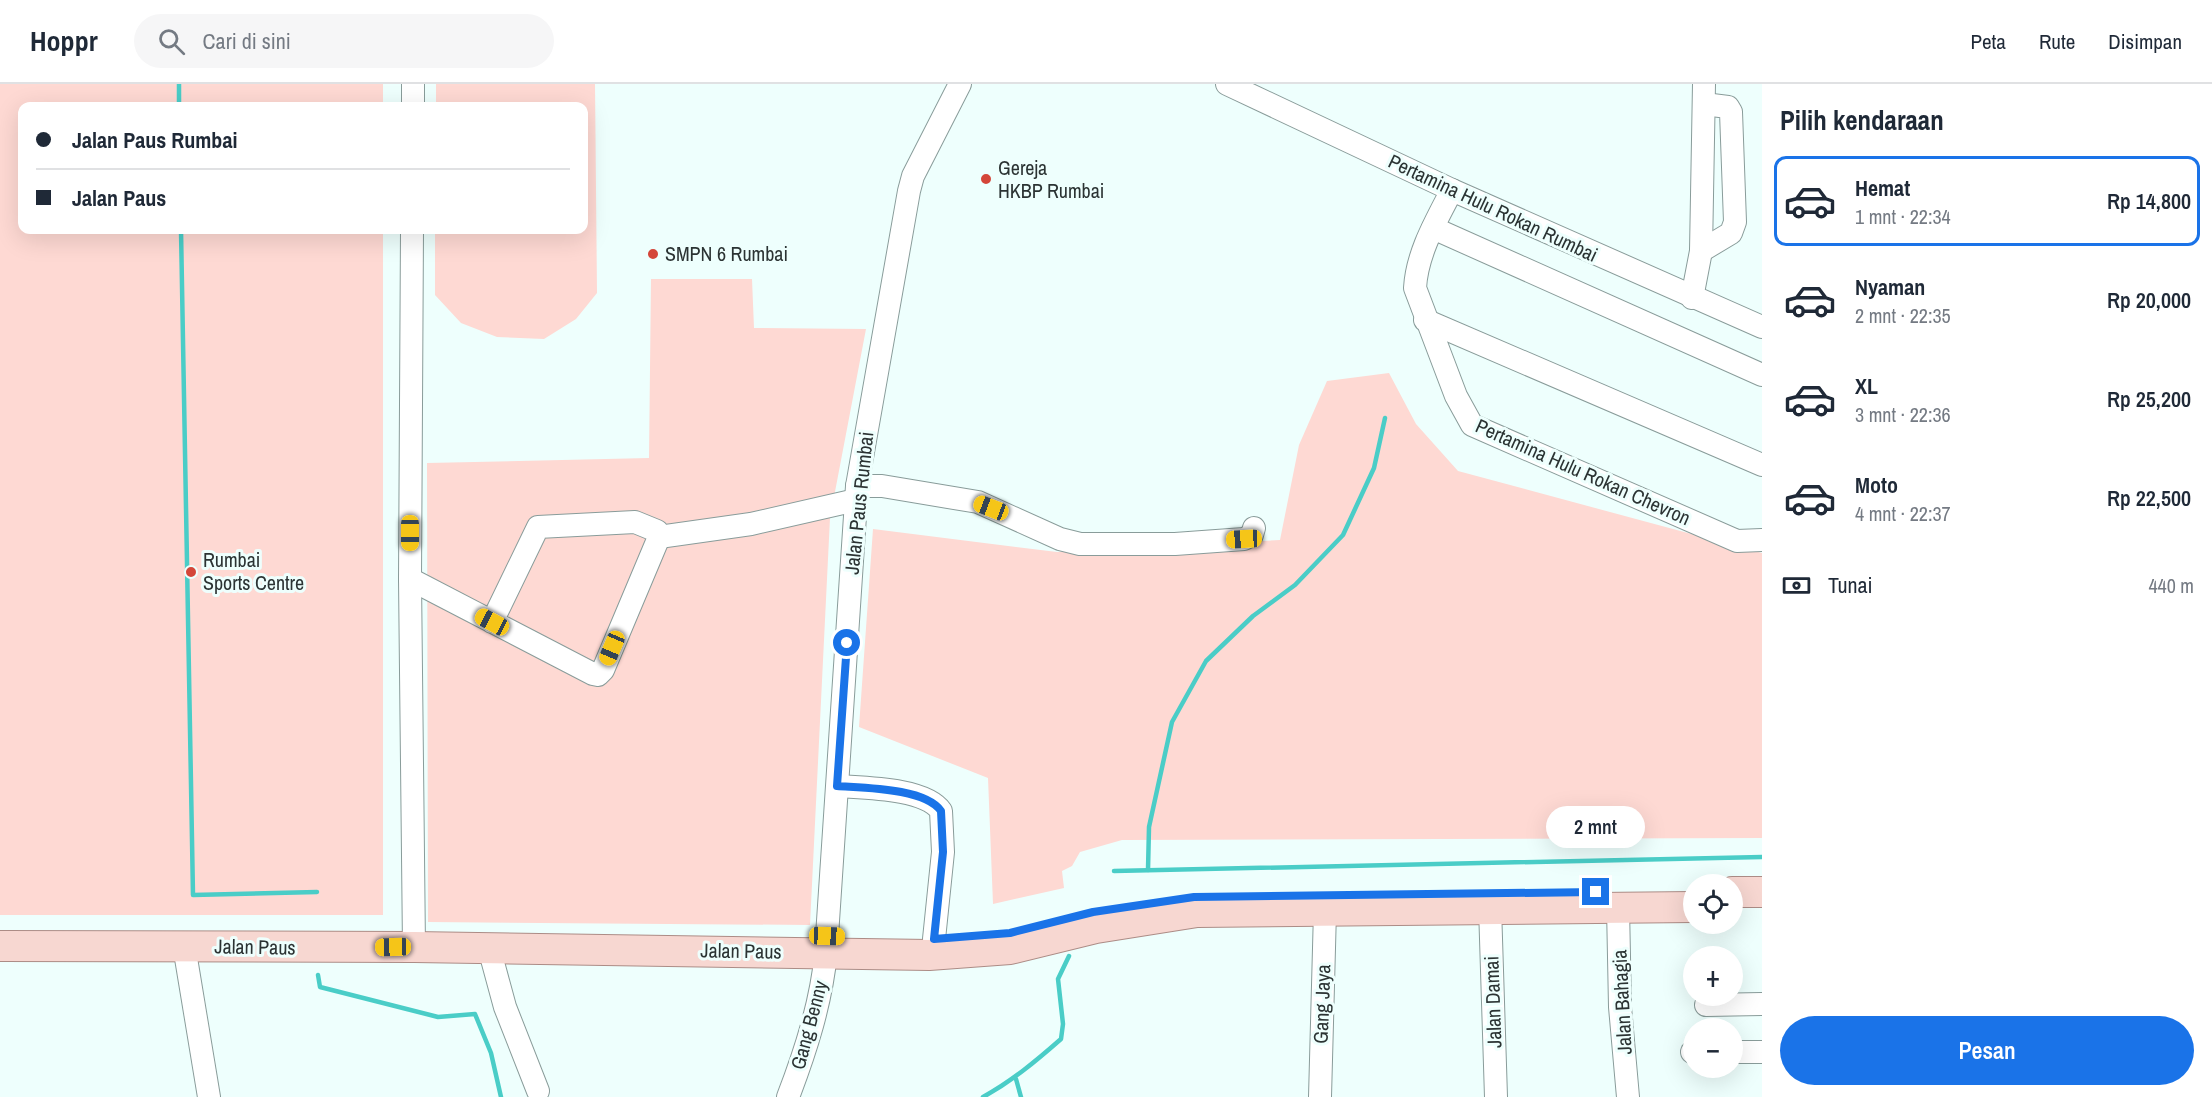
<!DOCTYPE html>
<html lang="id">
<head>
<meta charset="utf-8">
<style>
	body { margin:0; font-family:"Archivo Narrow",sans-serif; background:#f6f6f7; color:#1f2937; height:100vh; display:flex; flex-direction:column; font-size:22px; white-space:nowrap }
	* { box-sizing:border-box; margin:0 }
	p { font-size:20px; color:#747a83 }
	.icon { flex:none; width:33px; height:33px; fill:none; stroke:currentColor; stroke-width:2; stroke-linecap:round; stroke-linejoin:round }
	.map { position:relative; flex:1; overflow:hidden }
	.panel { display:flex; flex-direction:column; background:#fff; width:450px }
	.panel>* { flex:none }
	.top-card { position:absolute; left:18px; top:18px; width:570px; height:132px; border-radius:12px; box-shadow:0 6px 24px #0002; display:grid; align-content:center; height:132px; padding:0 18px; background:#fff }
	.tools { position:absolute; left:1683px; top:790px; display:grid; gap:12px }
	.tools a { display:grid; place-items:center; width:60px; height:60px; border-radius:50%; background:#fff; box-shadow:0 6px 24px #0002; font-size:30px }
	.end { position:absolute; width:27px; height:27px; margin:-14px; border:8px solid #1a73e8; background:#fff; box-shadow:0 0 0 3px #fff }
	.from { border-radius:50% }
	.bubble { position:absolute; height:42px; border-radius:21px; background:#fff; box-shadow:0 6px 24px #0002; font-size:20px; font-weight:600; line-height:42px; text-align:center }
	.car { position:absolute; width:18px; height:36px; margin:-18px -9px; border-radius:8px; box-shadow:0 0 4px 2px #0007; background:linear-gradient(#f5c518 24%,#345 0 40%,#f5c518 0 76%,#345 0 86%,#f5c518 0) }
	.top-card b { display:flex; align-items:center; gap:21px; height:57px; font-size:22px }
	.top-card b+b { border-top:2px solid #e0e1e3 }
	.top-card i { width:15px; height:15px; background:#1f2937 }
	ul { padding:0; list-style:none }
	li { display:flex; align-items:center; gap:18px; height:90px; margin:0 12px 9px; padding:0 6px; border:3px solid transparent; border-radius:12px }
	li div { flex:1 }
	li b { display:block; font-size:22px }
	li em { font-style:normal; font-weight:600 }
	li.active { border-color:#1a73e8 }
	li>.icon { width:54px; height:54px; stroke-width:1.5 }
	h2 { padding:0 18px; font-size:27px; line-height:72px }
	.pay { display:flex; align-items:center; gap:15px; height:66px; padding:0 18px; font-size:22px }
	.pay p { margin-inline-start:auto }
	.primary-button { display:flex; gap:12px; margin-top:auto; padding:12px 18px }
	.primary-button a { flex:1; height:69px; border-radius:36px; background:#1a73e8; color:#fff; font-size:24px; font-weight:600; line-height:69px; text-align:center }
	header { display:flex; align-items:center; gap:36px; box-sizing:border-box; height:84px; padding:0 30px; background:#fff; border-bottom:2px solid #e0e1e3 }
	header strong { font-size:28px }
	nav { display:flex; gap:33px; margin-inline-start:auto; font-size:21px }
	.search { width:420px; height:54px; background:#f6f6f7; display:flex; align-items:center; gap:15px; box-sizing:border-box; padding:0 21px; border-radius:33px; color:#747a83; font-size:22px }
	main { display:flex; flex:1; min-height:0 }
	.map>svg:first-child { display:block }
	.green { fill:#fed9d3 }
	.lines { fill:none; stroke-linecap:round; stroke-linejoin:round }
	.stream { stroke:#4acdc7; stroke-width:4.5 }
	.minor-casing { stroke:#899c9a; stroke-width:24 }
	.major-casing { stroke:#ac8c86; stroke-width:32 }
	.minor { stroke:#fff; stroke-width:22 }
	.major { stroke:#f7d7d1; stroke-width:30 }
	.route { stroke:#1a73e8; stroke-width:8 }
	.poi-dot { fill:#d44639; stroke:#eefffd; stroke-width:2 }
	.labels { text-anchor:middle; stroke-width:6; stroke-linejoin:round; paint-order:stroke }
	.poi-label { font-size:20px; fill:#2b3333; stroke:#eefffd; text-anchor:start }
	.street-label { font-size:20px; fill:#2b3333; stroke:#eefffd }
</style>
</head>
<body>
<header>
<strong>Hoppr</strong>
<div class="search"><svg class="icon" aria-label="search" viewBox="0 0 24 24"><circle cx="10" cy="10" r="6"/><path d="M15 15l6 6"/></svg>Cari di sini</div>
<nav><a>Peta</a><a>Rute</a><a>Disimpan</a></nav>
</header>
<main>
<div class="map">
<svg width="1762" height="1013" viewBox="0 0 1762 1013">
	<rect width="100%" height="100%" fill="#eefffd"/>
	<g class="green">
		<polygon points="0,0 383,0 383,22 22,22 22,146 383,146 383,831 0,831"/>
		<polygon points="436,0 595,0 597,209 576,235 544,255 497,253 461,239 435,211 435,146 584,146 584,22 436,22"/>
		<polygon points="651,195 752,195 754,244 866,245 830,434 810,841 428,838 427,379 649,374"/>
		<polygon points="1389,289 1416,340 1458,387 1762,469 1762,754 1122,756 1080,768 1072,782 1062,787 1064,804 993,820 988,694 859,643 873,445 1057,468 1280,456 1299,361 1327,297"/>
	</g>
	<g class="lines">
		<g class="stream">
			<polyline points="179,0 179,22"/>
			<polyline points="181,146 193,811 317,808"/>
			<polyline points="1148,786 1149,743 1172,638 1206,577 1253,532 1295,501 1343,451 1374,384 1385,334"/>
			<polyline points="1114,787 1762,773"/>
			<polyline points="318,891 320,903 438,933 475,930 491,969 501,1013"/>
			<polyline points="1016,995 1021,1013"/>
			<path d="M983,1013c29,-16 53,-36 78,-58l2,-15 -5,-45 11,-23"/>
		</g>
		<defs>
			<g id="minor">
				<polyline points="1227,0 1452,106 1762,243"/>
				<polyline points="413,22 413,0"/>
				<path d="M1452,106c-16,31 -35,63 -37,98l41,108 16,29 265,116 25,-1"/>
				<polyline points="1433,144 1762,291"/>
				<polyline points="412,146 410,495 414,863"/>
				<polyline points="1701,167 1731,149 1735,138 1731,28 1728,23 1704,20"/>
				<polyline points="1692,214 1701,167 1704,0"/>
				<polyline points="1425,236 1762,381"/>
				<polyline points="857,402 882,402 978,418 1060,455 1080,460 1175,460 1244,455 1252,451 1254,444"/>
				<polyline points="659,453 751,440 856,416"/>
				<polyline points="410,495 593,590 598,591 603,586 659,453 657,447 635,438 538,443 492,538"/>
				<path d="M838,702c26,2 87,2 103,25l2,41 -9,87"/>
				<polyline points="1490,823 1496,1013"/>
				<polyline points="1618,823 1620,923 1628,1013"/>
				<polyline points="827,852 857,402 909,107 913,92 960,0"/>
				<polyline points="184,862 209,1013"/>
				<polyline points="489,864 505,923 538,1007"/>
				<polyline points="1706,921 1762,920"/>
				<polyline points="1692,968 1694,968"/>
				<polyline points="1732,968 1762,968"/>
				<path d="M788,1013c18,-47 33,-94 38,-144"/>
				<polyline points="1320,1013 1325,827"/>
			</g>
			<g id="major">
				<polyline points="1732,808 1762,808"/>
				<polyline points="0,862 414,863 929,871 1010,865 1096,844 1197,828 1694,823"/>
			</g>
		</defs>
		<use href="#minor" class="minor-casing"/>
		<use href="#major" class="major-casing"/>
		<use href="#minor" class="minor"/>
		<use href="#major" class="major"/>
	</g>
	<g class="lines">
		<path class="route" d="M847,559l-10,143c27,2 88,2 104,25l2,41 -9,87 76,-6 83,-21 101,-15 402,-5"/>
	</g>
	<g class="poi-dot">
		<circle cx="986" cy="95" r="6"/>
		<circle cx="653" cy="170" r="6"/>
		<circle cx="191" cy="488" r="6"/>
	</g>
	<g class="labels">
		<g class="poi-label">
			<text x="998" y="91">Gereja<tspan x="998" dy="23">HKBP Rumbai</tspan></text>
			<text x="665" y="177">SMPN 6 Rumbai</text>
			<text x="203" y="483">Rumbai<tspan x="203" dy="23">Sports Centre</tspan></text>
		</g>
		<g class="street-label">
			<text transform="translate(1493 124) rotate(25)" y="7">Pertamina Hulu Rokan Rumbai</text>
			<text transform="translate(1583 388) rotate(24)" y="7">Pertamina Hulu Rokan Chevron</text>
			<text transform="translate(859 419) rotate(-84)" y="7">Jalan Paus Rumbai</text>
			<text transform="translate(255 863) rotate(1)" y="7">Jalan Paus</text>
			<text transform="translate(741 867) rotate(1)" y="7">Jalan Paus</text>
			<text transform="translate(1493 918) rotate(-92)" y="7">Jalan Damai</text>
			<text transform="translate(1622 918) rotate(-93)" y="7">Jalan Bahagia</text>
			<text transform="translate(1322 920) rotate(-88)" y="7">Gang Jaya</text>
			<text transform="translate(809 941) rotate(-75)" y="7">Gang Benny</text>
		</g>
	</g>
</svg>
<div class="tools">
<a><svg class="icon" aria-label="locate" viewBox="0 0 24 24"><circle cx="12" cy="12" r="6"/><path d="M12 2v4M12 18v4M2 12h4M18 12h4"/></svg></a>
<a>+</a>
<a>−</a>
</div>
<i class="end from" style="left:847px;top:559px"></i>
<i class="end" style="left:1596px;top:808px"></i>
<div class="bubble" style="left:1546px;top:722px;width:99px">2 mnt</div>
<i class="car" style="left:991px;top:424px;rotate:291deg"></i>
<i class="car" style="left:410px;top:449px;rotate:180deg"></i>
<i class="car" style="left:1244px;top:455px;rotate:267deg"></i>
<i class="car" style="left:492px;top:538px;rotate:298deg"></i>
<i class="car" style="left:612px;top:564px;rotate:203deg"></i>
<i class="car" style="left:827px;top:852px;rotate:92deg"></i>
<i class="car" style="left:393px;top:863px;rotate:269deg"></i>
<div class="top-card">
<b><i class="from"></i>Jalan Paus Rumbai</b>
<b><i></i>Jalan Paus</b>
</div>
</div>
<section class="panel">
<h2>Pilih kendaraan</h2>
<ul>
<li class="active"><svg class="icon" aria-label="car" viewBox="0 0 24 24"><path d="M5 17H2v-5l4-1 3-4h7l3 4 3 1v5h-3M9 17h6M6 11h13"/><circle cx="7" cy="17" r="2"/><circle cx="17" cy="17" r="2"/></svg><div><b>Hemat</b><p>1 mnt · 22:34</p></div><em>Rp 14,800</em></li>
<li><svg class="icon" aria-label="car" viewBox="0 0 24 24"><path d="M5 17H2v-5l4-1 3-4h7l3 4 3 1v5h-3M9 17h6M6 11h13"/><circle cx="7" cy="17" r="2"/><circle cx="17" cy="17" r="2"/></svg><div><b>Nyaman</b><p>2 mnt · 22:35</p></div><em>Rp 20,000</em></li>
<li><svg class="icon" aria-label="car" viewBox="0 0 24 24"><path d="M5 17H2v-5l4-1 3-4h7l3 4 3 1v5h-3M9 17h6M6 11h13"/><circle cx="7" cy="17" r="2"/><circle cx="17" cy="17" r="2"/></svg><div><b>XL</b><p>3 mnt · 22:36</p></div><em>Rp 25,200</em></li>
<li><svg class="icon" aria-label="car" viewBox="0 0 24 24"><path d="M5 17H2v-5l4-1 3-4h7l3 4 3 1v5h-3M9 17h6M6 11h13"/><circle cx="7" cy="17" r="2"/><circle cx="17" cy="17" r="2"/></svg><div><b>Moto</b><p>4 mnt · 22:37</p></div><em>Rp 22,500</em></li>
</ul>
<div class="pay"><svg class="icon" aria-label="cash" viewBox="0 0 24 24"><path d="M3 7h18v10H3z"/><circle cx="12" cy="12" r="2"/></svg>Tunai<p>440 m</p></div>
<div class="primary-button"><a>Pesan</a></div>
</section>
</main>
</body>
</html>
